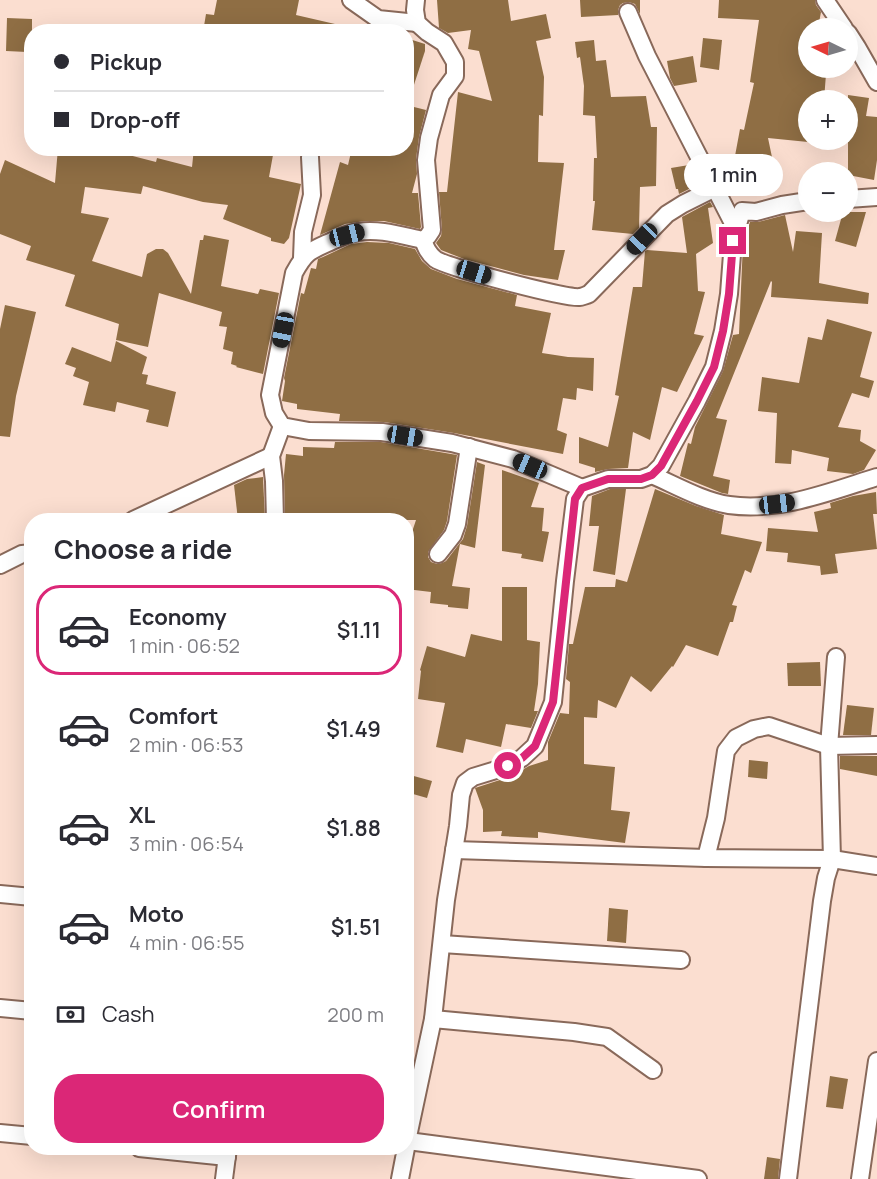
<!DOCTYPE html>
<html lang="en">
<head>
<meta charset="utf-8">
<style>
	body { margin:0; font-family:Manrope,sans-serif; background:#f7f7f7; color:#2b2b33; height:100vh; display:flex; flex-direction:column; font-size:22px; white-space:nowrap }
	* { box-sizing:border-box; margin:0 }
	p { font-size:20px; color:#7c7c81 }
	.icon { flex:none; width:33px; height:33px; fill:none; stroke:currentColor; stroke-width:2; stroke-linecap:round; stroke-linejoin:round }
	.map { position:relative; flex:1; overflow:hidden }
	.drawer { position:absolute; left:24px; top:513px; width:390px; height:642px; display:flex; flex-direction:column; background:#fff; border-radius:24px; box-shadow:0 6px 24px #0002 }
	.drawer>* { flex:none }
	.hud { position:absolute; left:24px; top:24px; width:390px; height:132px; border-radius:24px; box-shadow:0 6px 24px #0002; display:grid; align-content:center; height:132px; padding:0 30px; background:#fff }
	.needle { width:39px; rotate:275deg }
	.fabs { position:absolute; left:798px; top:18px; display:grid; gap:12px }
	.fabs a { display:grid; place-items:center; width:60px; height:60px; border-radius:50%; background:#fff; box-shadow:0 6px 24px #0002; font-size:30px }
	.end { position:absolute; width:27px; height:27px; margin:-14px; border:8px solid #db2777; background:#fff; box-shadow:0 0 0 3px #fff }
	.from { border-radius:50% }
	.bubble { position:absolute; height:42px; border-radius:21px; background:#fff; box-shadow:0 6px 24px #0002; font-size:20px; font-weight:600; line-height:42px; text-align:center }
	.car { position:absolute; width:18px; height:36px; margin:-18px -9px; border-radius:8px; box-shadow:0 0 4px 2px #0007; background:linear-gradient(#222 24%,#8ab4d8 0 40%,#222 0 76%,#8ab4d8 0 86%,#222 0) }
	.hud b { display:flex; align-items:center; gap:21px; height:57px; font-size:22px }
	.hud b+b { border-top:2px solid #e1e1e2 }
	.hud i { width:15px; height:15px; background:#2b2b33 }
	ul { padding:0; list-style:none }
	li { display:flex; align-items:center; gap:18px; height:90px; margin:0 12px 9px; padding:0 18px; border:3px solid transparent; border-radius:24px }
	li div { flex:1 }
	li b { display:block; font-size:22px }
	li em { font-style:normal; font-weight:600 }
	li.current { border-color:#db2777 }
	li>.icon { width:54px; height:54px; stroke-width:1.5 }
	h2 { padding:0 30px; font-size:27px; line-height:72px }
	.pay { display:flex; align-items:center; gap:15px; height:66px; padding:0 30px; font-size:22px }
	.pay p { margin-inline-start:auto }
	.action { display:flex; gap:12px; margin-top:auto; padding:12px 30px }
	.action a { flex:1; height:69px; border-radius:24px; background:#db2777; color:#fff; font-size:24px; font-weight:600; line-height:69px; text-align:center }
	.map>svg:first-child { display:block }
	.building { fill:#8f6e44 }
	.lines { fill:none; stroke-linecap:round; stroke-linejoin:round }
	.minor-casing { stroke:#89695a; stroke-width:20 }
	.minor { stroke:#fff; stroke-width:16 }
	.route { stroke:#db2777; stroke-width:8 }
</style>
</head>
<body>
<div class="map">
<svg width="877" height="1179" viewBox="0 0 877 1179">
	<rect width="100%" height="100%" fill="#fbded0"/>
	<g class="building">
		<polygon points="217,0 299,0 296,15 335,24 334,32 203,32 206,14 214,15"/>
		<polygon points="437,0 508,0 511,21 546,14 551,38 536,41 544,77 543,116 539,115 538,162 564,163 554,250 565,250 558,280 524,275 464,259 441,250 436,243 441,236 442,230 439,192 447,192 458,92 492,101 479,51 468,49 471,30 448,33 439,28"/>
		<polygon points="580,0 640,0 640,14 635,4 629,2 623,3 620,5 618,10 618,15 581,17"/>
		<polygon points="719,0 815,0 816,5 821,12 818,28 808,28 808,68 822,68 821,74 826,74 824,100 808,100 808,142 768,138 773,162 732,172 740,129 744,130 754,83 750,82 759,20 718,18"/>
		<polygon points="7,18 32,19 32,46 27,46 27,52 6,51"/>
		<polygon points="406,38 425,44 425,51 410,97 406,96"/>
		<polygon points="703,38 722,40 719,70 700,67"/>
		<polygon points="594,40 596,61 606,60 611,97 646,96 651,127 657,127 656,186 640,187 639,228 633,234 592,230 595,201 593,201 594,158 597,158 595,116 583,115 584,86 580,57 577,58 575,42"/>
		<polygon points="693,56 697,82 674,86 670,78 667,61"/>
		<polygon points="848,95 869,98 866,116 877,117 877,160 874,180 848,175"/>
		<polygon points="406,105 426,110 419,137 416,159 417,174 412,193 418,193 421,227 420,229 384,221 365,221 345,224 320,235 340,162 348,165 352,148 406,148"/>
		<polygon points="58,148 104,148 104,152 121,153 156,162 157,158 192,167 194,148 259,148 258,152 273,155 269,177 301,184 289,238 284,244 271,241 271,238 223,219 228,205 203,202 143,186 141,194 85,187 81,213 109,218 92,261 142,277 147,254 156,249 163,249 168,253 191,294 200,240 203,240 204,235 229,240 221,286 258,294 260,289 279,293 263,374 236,367 237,366 231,364 233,352 223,349 227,327 219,326 222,312 159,293 148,347 116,340 119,324 65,306 75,275 26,260 31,246 0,234 0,174 5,160 55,183"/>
		<polygon points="689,165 691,165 701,183 679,194 678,189 676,189 671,168"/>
		<polygon points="710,202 713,207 708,208 713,243 696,254 698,291 705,292 694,334 704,336 677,392 662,387 650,440 633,432 628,468 608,469 595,472 595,468 579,463 579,437 608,447 619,396 615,395 633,287 642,287 645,251 647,250 687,253 682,217"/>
		<polygon points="843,212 866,212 856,247 835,241"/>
		<polygon points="785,215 793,252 796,231 822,233 819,283 869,293 868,304 771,297 772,282 771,281 716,418 727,420 713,476 730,480 728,494 722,493 680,476 688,443 691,444 695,427 723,371 733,335 739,334 743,243 750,222 758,222"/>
		<polygon points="367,242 389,243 415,249 422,261 431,269 457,279 517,295 515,306 551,313 542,353 568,357 594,358 593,391 577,388 576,400 563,398 557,430 567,434 563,454 454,433 384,422 339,421 340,414 297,409 297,404 282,401 285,381 284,378 301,293 304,294 311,268 316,269 318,259 323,257 351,244"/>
		<polygon points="5,305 36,312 16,396 10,437 0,436 0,329"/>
		<polygon points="827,319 872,332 860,377 874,381 869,398 852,393 838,427 861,430 860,441 876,450 864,470 853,474 827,471 829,458 792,450 791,464 775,463 777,413 758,411 762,377 799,383 808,337 822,340"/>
		<polygon points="116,341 147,357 142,374 148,375 146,384 176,392 168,427 146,422 149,410 117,402 115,412 83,405 89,382 73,376 76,368 65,364 72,347 111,362"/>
		<polygon points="335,442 381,442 457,455 447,521 444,530 428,552 428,557 431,562 437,564 442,563 446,561 463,539 467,526 477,462 485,465 475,548 460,544 452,586 470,588 468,609 448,607 448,605 430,603 431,592 406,589 406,550 416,520 364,520 311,513 310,520 285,520 284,475 286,454 303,456 303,447 334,448"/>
		<polygon points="502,470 539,483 531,507 544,508 542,531 549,532 543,562 521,558 522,554 502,551"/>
		<polygon points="263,477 265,520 238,520 234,485 247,479"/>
		<polygon points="610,489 626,489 615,575 593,571 599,526 589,526 592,496"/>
		<polygon points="655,489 696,506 724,515 721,534 762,542 751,573 745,570 732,605 737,606 733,622 730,622 718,656 686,645 673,667 672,666 651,692 631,676 616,708 598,700 597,718 584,717 584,764 615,767 611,810 630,812 625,843 538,832 538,838 501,836 502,831 483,832 483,810 475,788 512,776 529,766 548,760 548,742 560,713 569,714 570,682 566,679 569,644 573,644 585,587 615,587 616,579 627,582"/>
		<polygon points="876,492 877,514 873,514 877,549 835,554 838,573 821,575 820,566 787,562 788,553 766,551 768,528 818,532 814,512 831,508 830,503 853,496"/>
		<polygon points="502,587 527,587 527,640 540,642 538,684 534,711 538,711 531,728 506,724 501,747 466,739 463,753 436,747 445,703 418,699 421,671 420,670 427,646 465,657 471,634 502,641"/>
		<polygon points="820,662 821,686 788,686 787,663"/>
		<polygon points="847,705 874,708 871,735 843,735"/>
		<polygon points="840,756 877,756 877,776 840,769"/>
		<polygon points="749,760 768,762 767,779 748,777"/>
		<polygon points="410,775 432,781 427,798 406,792 406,786"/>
		<polygon points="609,908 628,910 626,943 607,941"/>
		<polygon points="830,1076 848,1079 843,1109 826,1107"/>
		<polygon points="767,1157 780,1159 778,1179 764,1179"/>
	</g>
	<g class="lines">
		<defs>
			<g id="minor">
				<polyline points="351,0 378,19 417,23"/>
				<path d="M416,0l-1,10 2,13 10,9 17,11 11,19v14l-14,19 -12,43 -3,22 6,70 -4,6 -5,4c-20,-4 -44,-12 -65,-8 -9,1 -17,5 -26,9 -22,10 -26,10 -38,32l-24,122 4,18 8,13 27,5 73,1 70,11 61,16 69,29"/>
				<polyline points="825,0 844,28"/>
				<polyline points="628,12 647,56 736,229"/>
				<polyline points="848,33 857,47 877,82"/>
				<polyline points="848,199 877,197"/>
				<path d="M423,240c3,8 5,13 12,19 11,8 131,40 145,38 1,0 7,-2 9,-3l78,-80 16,-10 32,-16"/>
				<polyline points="302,258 303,232 312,195 310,157"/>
				<path d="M652,475c23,10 51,26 77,30 51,7 100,-13 148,-28"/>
				<polyline points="133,520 271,456"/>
				<polyline points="275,520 274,481 271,456 282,426"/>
				<polyline points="438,554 453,535 457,524 469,447"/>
				<polyline points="0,565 22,554 32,553"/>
				<polyline points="454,850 706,858 832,859 877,866"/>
				<polyline points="706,858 716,818 726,751 736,738 754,729 769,726 829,746 877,745"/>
				<polyline points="0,894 32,897"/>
				<polyline points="442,944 681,960"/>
				<polyline points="0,1008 32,1011"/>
				<polyline points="433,1019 574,1032 607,1037 653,1070"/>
				<polyline points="0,1133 32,1136"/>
				<polyline points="408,1141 698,1179"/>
				<polyline points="406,1146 433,1019 446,900 458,826 461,795 465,783 473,777 509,766 522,758 535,746 553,702 565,581 575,499 582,488 608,479 641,479 652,475 661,466 697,401 714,367 723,331 729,294 733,241 742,211 756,212 782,205 808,201"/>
				<polyline points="139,1148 227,1157"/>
				<polyline points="224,1179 228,1148"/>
				<polyline points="400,1179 406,1148"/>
				<polyline points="788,1179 822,901 826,878 832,859 829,746 836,657"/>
				<polyline points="860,1179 877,1061"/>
			</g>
		</defs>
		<use href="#minor" class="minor-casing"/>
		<use href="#minor" class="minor"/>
	</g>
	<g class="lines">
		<polyline class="route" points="508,766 522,758 535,746 553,702 575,499 582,488 608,479 641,479 652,475 661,466 697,401 714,367 723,331 729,294 733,241"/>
	</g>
</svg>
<div class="fabs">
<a><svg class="needle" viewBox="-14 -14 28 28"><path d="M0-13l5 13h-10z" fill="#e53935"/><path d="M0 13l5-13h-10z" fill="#7c7c81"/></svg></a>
<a>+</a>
<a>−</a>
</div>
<i class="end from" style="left:508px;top:766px"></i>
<i class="end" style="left:733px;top:241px"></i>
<div class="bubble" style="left:684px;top:154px;width:99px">1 min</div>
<i class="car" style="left:347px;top:235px;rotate:76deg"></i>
<i class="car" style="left:642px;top:239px;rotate:224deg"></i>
<i class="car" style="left:474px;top:272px;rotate:107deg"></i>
<i class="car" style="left:283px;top:330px;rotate:191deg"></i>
<i class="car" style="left:405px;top:436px;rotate:99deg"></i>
<i class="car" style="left:530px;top:466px;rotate:293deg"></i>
<i class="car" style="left:777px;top:504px;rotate:83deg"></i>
<div class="hud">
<b><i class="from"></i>Pickup</b>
<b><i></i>Drop-off</b>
</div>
<section class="drawer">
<h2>Choose a ride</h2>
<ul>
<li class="current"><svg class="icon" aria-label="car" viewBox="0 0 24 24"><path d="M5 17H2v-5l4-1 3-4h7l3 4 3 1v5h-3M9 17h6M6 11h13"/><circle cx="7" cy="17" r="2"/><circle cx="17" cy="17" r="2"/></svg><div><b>Economy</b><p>1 min · 06:52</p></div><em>$1.11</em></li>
<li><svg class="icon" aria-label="car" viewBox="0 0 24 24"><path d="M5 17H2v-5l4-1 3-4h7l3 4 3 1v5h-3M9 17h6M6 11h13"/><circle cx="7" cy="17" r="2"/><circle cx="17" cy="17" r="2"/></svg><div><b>Comfort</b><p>2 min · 06:53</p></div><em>$1.49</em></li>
<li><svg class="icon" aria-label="car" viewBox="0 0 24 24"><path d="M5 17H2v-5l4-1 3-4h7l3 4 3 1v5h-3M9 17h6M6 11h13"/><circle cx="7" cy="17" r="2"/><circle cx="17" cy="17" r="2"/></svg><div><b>XL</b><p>3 min · 06:54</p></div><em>$1.88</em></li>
<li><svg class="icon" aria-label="car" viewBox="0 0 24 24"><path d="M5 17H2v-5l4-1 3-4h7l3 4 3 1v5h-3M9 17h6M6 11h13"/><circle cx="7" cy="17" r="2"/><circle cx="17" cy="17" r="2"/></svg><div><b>Moto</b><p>4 min · 06:55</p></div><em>$1.51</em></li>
</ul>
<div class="pay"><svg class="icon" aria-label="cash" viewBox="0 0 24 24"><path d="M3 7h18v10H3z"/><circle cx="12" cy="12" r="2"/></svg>Cash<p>200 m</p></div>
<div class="action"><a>Confirm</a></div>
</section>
</div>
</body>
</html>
